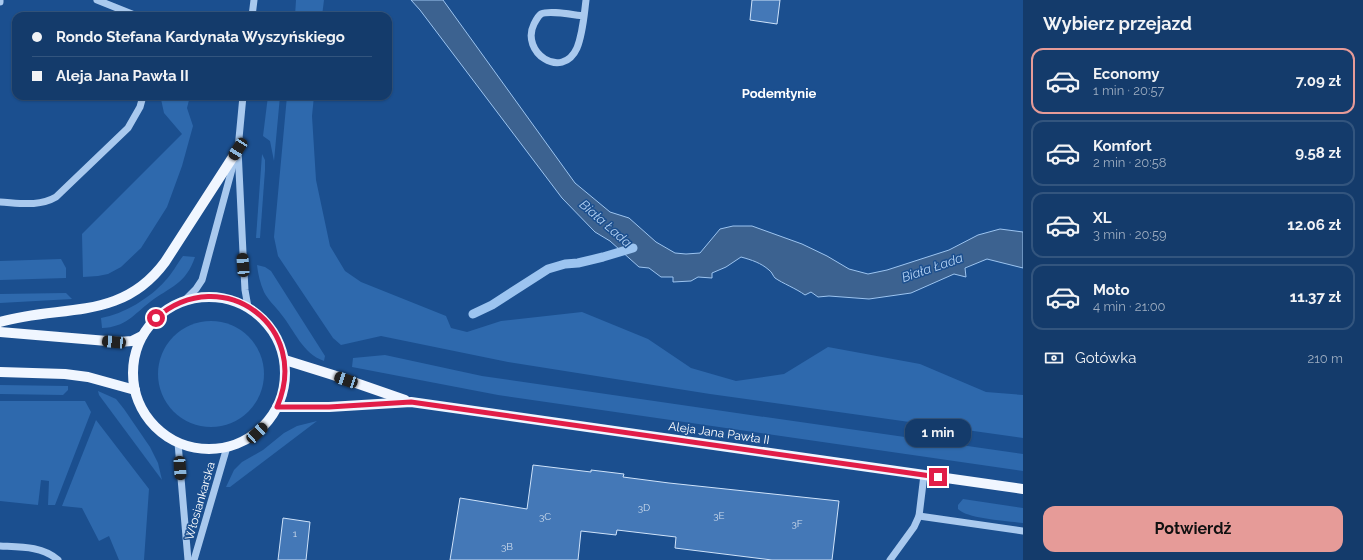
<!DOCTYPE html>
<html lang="pl">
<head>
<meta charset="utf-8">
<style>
	body { margin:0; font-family:Raleway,sans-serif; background:#214673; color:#f1f3f6; height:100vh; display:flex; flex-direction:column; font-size:15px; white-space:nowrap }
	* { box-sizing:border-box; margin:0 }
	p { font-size:13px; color:#9dadc1 }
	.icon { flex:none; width:22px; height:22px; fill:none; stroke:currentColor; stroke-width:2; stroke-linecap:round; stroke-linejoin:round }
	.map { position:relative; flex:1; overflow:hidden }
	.panel { display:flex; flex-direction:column; background:#143b6b; width:340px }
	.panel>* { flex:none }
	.top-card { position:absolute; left:12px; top:12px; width:380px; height:88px; border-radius:12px; box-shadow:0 1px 3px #0004,0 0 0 1px #33557e; display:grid; align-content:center; height:88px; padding:0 20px; background:#143b6b }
	.end { position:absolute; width:18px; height:18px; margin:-9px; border:5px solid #e11d48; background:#fff; box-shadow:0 0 0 2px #fff }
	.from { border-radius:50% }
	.bubble { position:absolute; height:28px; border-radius:12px; background:#143b6b; box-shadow:0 1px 3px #0004,0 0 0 1px #33557e; font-size:13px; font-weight:700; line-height:28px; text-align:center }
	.car { position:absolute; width:12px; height:24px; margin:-12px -6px; border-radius:5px; box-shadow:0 0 3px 1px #0007; background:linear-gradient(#222 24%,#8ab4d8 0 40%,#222 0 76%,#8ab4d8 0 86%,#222 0) }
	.top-card b { display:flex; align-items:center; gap:14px; height:38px; font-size:15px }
	.top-card b+b { border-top:1px solid #33557e }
	.top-card i { width:10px; height:10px; background:#f1f3f6 }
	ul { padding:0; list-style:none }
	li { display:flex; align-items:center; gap:12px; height:66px; margin:0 8px 6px; padding:0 12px; border:2px solid #33557e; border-radius:12px }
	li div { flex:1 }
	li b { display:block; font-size:15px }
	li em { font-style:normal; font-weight:700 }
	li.selected { border-color:#e69b98 }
	li>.icon { width:36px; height:36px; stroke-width:1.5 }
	h2 { padding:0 20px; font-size:18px; line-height:48px }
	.pay { display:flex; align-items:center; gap:10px; height:44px; padding:0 20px; font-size:15px }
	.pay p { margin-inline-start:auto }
	.action { display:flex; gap:8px; margin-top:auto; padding:8px 20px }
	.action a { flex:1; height:46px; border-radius:12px; background:#e69b98; color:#111; font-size:16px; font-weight:700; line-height:46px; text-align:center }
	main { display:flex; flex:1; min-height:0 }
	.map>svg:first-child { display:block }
	.green { fill:#2e69ad }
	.water { fill:#3c6290; stroke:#9cc4f0 }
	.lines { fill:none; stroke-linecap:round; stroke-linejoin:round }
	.stream { stroke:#9cc4f0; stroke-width:9 }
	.building { fill:#4478b7; stroke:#cfe3fa }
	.minor { stroke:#a9c9ee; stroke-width:7 }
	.major { stroke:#f0f6ff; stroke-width:10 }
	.route { stroke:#e11d48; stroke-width:5 }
	.labels { text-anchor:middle; stroke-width:3; stroke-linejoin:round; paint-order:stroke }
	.number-label { font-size:10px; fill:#d0dded }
	.street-label { font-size:12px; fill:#fff; stroke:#1b4f8f }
	.neighbourhood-label { font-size:13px; font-weight:bold; fill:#fff; stroke:#1b4f8f }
	.water-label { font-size:13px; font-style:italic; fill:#b5d3f5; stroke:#1b4f8f }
</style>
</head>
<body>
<main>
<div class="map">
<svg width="1023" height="560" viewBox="0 0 1023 560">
	<rect width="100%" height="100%" fill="#1b4f8f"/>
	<g class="green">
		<polygon points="296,0 324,0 322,16 295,16"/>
		<polygon points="164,96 190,96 187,108 193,126 182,166 167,207 141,248 121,267 108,274 98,276 83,277 82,234 182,134 164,113 161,99"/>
		<polygon points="268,96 280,96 274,161 270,141 263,136"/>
		<polygon points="287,96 314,96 312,116 316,180 330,246 345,271 361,282 446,316 451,328 467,332 501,321 582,312 648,339 691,368 736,381 784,374 828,347 920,364 986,392 1023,395 1023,438 710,394 508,362 381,336 341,345 333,338 278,256 274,237"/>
		<polygon points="262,154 265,160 265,170 260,238 256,238"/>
		<path d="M183,256l12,1c-9,27 -25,30 -45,45 -17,13 -24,25 -48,26l-1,-10c23,-4 49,-20 64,-37 7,-7 12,-17 18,-25z"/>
		<polygon points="61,259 66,268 66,278 0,280 0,261"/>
		<path d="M257,265l8,2 6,4 54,85 -1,5c-22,-8 -29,-30 -43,-47 -5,-7 -13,-14 -17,-22 -4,-9 -6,-18 -7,-27z"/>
		<polygon points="66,293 72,299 0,303 0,294"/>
		<circle cx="211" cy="374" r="53"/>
		<polygon points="385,355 482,376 723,411 1023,454 1023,471 498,395 352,367 353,358"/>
		<polygon points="0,385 68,386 68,390 63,395 0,394"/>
		<polygon points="98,391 116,399 124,409 150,447 158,463 162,480 99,395"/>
		<polygon points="0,401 85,401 91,412 55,505 48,505 49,481 41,480 38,505 0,501"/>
		<polygon points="96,420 149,489 144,560 119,560 109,536 99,541 82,508 62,506"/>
		<polygon points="317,421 230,487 226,487 234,470 242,462 263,450 284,433 297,426"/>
		<path d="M963,499l60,9v15c-14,-2 -56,-4 -65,-14v-4z"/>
	</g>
	<path class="water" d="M411,0h32l132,183 35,29 19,6 27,24 19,11 11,1 14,-1 20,-24 13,-3h19l50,18 25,12 22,13 19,5 19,-4 62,-20 29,-15 22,-6 23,3v36l-36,-9 -22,9 1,9 -12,-3 -43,19 -42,6 -40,-3 -11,1 -7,-5 -6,3c-8,-6 -23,-12 -30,-17 -2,-2 -3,-6 -6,-8 -8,-7 -17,-10 -28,-13l-15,10 -14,6v5l-14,-1 -7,4 -18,1v-5h-12l-12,-9 -10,-1 -29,-26 -15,-9 -33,-34 -142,-188z"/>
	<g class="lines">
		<polyline class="stream" points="473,314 492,305 548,269 565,264 578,263 603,257 633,248"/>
	</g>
	<g class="building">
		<polygon points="752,0 780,0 777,24 750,20"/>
		<polygon points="533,465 591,472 591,470 624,474 623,477 669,483 839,501 832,560 772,560 675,548 676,537 617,530 616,535 581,531 578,560 450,560 460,498 527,509"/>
		<polygon points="283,518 310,522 306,560 278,560"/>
	</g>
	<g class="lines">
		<g class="minor">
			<polyline points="97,0 137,16"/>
			<polyline points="0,2 0,0"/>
			<polyline points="252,16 254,0"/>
			<path d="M584,16c-11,-1 -34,-6 -43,-2 -3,2 -5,6 -7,10 -14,28 28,57 43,24 6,-15 7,-32 9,-48"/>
			<polyline points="243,96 238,149 243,253 245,290 248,307"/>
			<path d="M0,202c19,1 39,5 56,-5l72,-69 12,-21 3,-11"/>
			<polyline points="185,300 196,289 202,280 235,158"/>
			<polyline points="178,443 188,560"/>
			<polyline points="919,516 1023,531"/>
			<path d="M0,546c20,1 42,0 58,14"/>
			<polyline points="194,560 227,447"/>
			<polyline points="890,560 914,527 919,516 924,475"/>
		</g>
		<g class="major">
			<circle cx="209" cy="373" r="76"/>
			<path d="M0,322c61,-18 121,0 165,-60l73,-113"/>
			<polyline points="0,332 119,342 132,341 142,336"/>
			<polyline points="285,360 333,375 405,400"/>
			<polyline points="0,372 65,374 88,377 135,390"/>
			<polyline points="277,407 329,407 411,402 1023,489"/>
		</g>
	</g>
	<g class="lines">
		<path class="route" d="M156,318c67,-57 156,9 121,89h52l82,-5 527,75"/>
	</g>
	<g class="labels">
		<g class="number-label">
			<text x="644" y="511">3D</text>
			<text x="719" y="519">3E</text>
			<text x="545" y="520">3C</text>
			<text x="797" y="527">3F</text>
			<text x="295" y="537">1</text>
			<text x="507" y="550">3B</text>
		</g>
		<g class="street-label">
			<text transform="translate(719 433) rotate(8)" y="4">Aleja Jana Pawła II</text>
			<text transform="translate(200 501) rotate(-74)" y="4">Włosiankarska</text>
		</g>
		<g class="neighbourhood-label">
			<text x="779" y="98">Podemłynie</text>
		</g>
		<g class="water-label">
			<text transform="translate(606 223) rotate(41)" y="5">Biała Łada</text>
			<text transform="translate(932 267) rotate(-19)" y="5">Biała Łada</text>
		</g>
	</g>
</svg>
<i class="end from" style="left:156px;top:318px"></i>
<i class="end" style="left:938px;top:477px"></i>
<div class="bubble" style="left:905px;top:419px;width:66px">1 min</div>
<i class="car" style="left:238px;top:149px;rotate:213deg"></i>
<i class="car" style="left:243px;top:265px;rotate:356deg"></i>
<i class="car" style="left:114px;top:342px;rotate:275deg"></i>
<i class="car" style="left:346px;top:380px;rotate:289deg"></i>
<i class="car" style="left:257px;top:433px;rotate:47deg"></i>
<i class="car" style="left:180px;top:468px;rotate:176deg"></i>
<div class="top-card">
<b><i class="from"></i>Rondo Stefana Kardynała Wyszyńskiego</b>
<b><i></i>Aleja Jana Pawła II</b>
</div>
</div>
<section class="panel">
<h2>Wybierz przejazd</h2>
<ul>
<li class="selected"><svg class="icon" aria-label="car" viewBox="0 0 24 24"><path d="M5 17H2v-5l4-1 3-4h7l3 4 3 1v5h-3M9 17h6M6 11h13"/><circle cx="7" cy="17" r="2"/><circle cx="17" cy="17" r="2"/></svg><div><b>Economy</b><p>1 min · 20:57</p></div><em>7.09 zł</em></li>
<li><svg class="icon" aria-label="car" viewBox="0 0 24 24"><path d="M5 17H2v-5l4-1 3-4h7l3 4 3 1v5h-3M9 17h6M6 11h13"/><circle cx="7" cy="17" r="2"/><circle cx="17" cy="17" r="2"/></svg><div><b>Komfort</b><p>2 min · 20:58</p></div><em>9.58 zł</em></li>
<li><svg class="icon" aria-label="car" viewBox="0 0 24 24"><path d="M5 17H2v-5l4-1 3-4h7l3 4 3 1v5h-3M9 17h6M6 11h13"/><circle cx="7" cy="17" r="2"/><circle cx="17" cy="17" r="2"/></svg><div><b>XL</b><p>3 min · 20:59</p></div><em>12.06 zł</em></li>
<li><svg class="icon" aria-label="car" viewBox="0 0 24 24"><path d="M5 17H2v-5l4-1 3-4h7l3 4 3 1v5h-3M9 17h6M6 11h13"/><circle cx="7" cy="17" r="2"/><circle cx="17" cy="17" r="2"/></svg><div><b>Moto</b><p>4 min · 21:00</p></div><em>11.37 zł</em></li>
</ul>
<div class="pay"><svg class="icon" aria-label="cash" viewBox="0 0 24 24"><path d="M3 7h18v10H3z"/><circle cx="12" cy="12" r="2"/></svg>Gotówka<p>210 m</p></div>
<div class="action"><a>Potwierdź</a></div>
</section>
</main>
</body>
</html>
